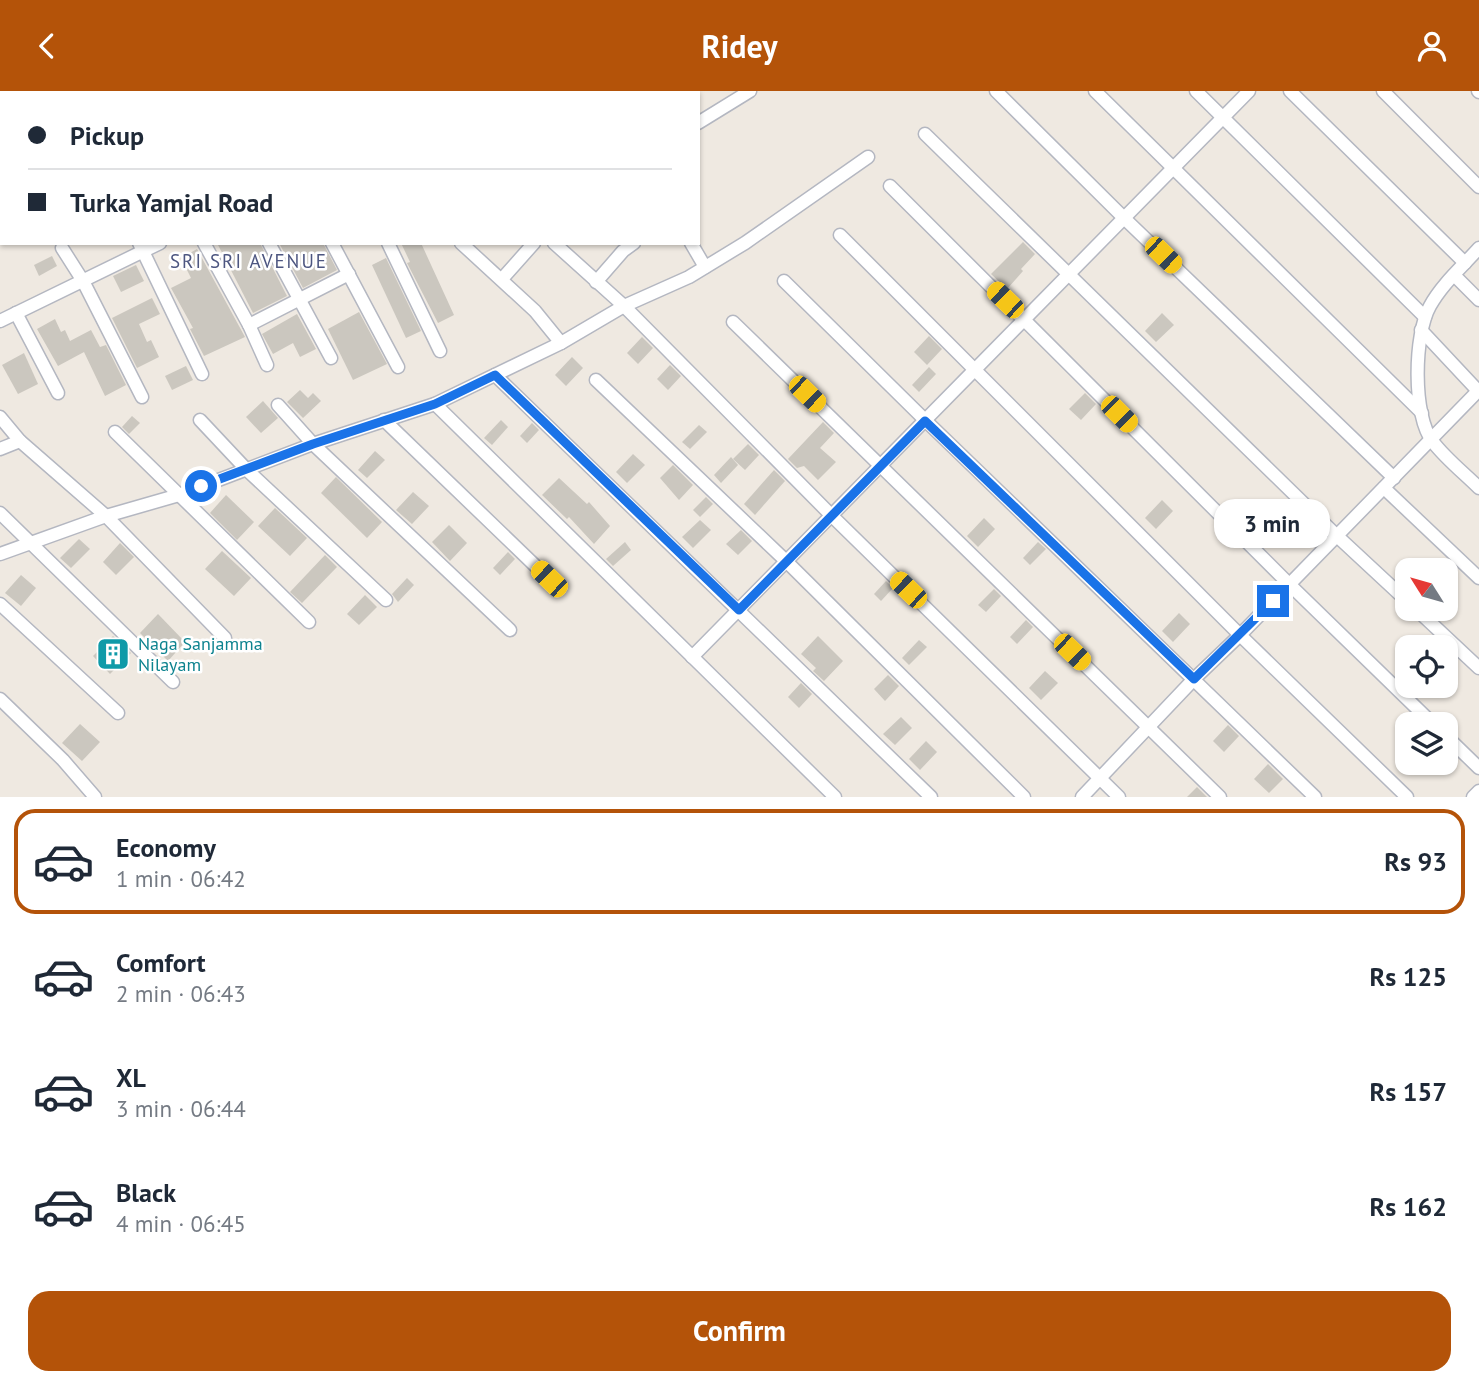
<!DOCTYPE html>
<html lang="en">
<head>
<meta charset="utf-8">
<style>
	body { margin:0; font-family:"PT Sans",sans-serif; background:#f6f6f7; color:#1f2937; height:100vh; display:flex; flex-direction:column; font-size:26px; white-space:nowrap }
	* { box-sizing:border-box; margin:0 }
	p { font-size:23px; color:#747a83 }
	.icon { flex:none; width:38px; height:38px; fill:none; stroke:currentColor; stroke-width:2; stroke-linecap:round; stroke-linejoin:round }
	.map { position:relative; height:706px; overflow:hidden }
	.side { display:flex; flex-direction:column; background:#fff; flex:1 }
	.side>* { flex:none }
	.guide { position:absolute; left:0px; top:0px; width:700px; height:154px; box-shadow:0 2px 5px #0004; display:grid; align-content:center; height:154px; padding:0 28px; background:#fff }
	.needle { width:46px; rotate:307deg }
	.fabs { position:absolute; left:1395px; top:467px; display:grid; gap:14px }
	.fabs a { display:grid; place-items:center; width:63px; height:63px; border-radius:14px; background:#fff; box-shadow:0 2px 5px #0004; font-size:35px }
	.end { position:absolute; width:32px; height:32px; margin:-16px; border:9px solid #1a73e8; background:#fff; box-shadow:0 0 0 4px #fff }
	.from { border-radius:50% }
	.bubble { position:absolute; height:49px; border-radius:21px; background:#fff; box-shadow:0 2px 5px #0004; font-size:23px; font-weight:700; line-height:49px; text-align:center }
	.car { position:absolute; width:21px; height:42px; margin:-21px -10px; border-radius:9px; box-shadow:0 0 5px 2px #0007; background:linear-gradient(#f5c518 24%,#345 0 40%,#f5c518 0 76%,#345 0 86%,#f5c518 0) }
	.guide b { display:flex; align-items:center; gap:24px; height:66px; font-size:26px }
	.guide b+b { border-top:2px solid #e0e1e3 }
	.guide i { width:18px; height:18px; background:#1f2937 }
	ul { padding:12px 0 0; list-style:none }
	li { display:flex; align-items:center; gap:21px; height:105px; margin:0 14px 10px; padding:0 14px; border:4px solid transparent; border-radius:21px }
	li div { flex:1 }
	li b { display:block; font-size:26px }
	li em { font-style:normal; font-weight:700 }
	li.active { border-color:#b45309 }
	li>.icon { width:63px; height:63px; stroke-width:1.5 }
	.cta { display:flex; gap:14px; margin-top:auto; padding:14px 28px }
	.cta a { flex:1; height:80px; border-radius:21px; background:#b45309; color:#fff; font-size:28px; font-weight:700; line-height:80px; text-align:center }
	header { display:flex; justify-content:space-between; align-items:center; height:91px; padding:0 28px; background:#b45309; color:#fff; font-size:32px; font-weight:700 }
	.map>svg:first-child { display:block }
	.building { fill:#cbc7bf }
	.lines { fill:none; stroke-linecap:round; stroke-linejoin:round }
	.minor-casing { stroke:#b4b7c1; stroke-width:15 }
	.minor { stroke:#fff; stroke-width:12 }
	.route { stroke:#1a73e8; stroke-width:9 }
	.labels { text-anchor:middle; stroke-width:5; stroke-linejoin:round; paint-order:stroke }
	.culture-label { font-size:18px; fill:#0d838f; stroke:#fff; text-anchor:start }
	.neighbourhood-label { font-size:19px; letter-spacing:2px; fill:#4d5680; stroke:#fff }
</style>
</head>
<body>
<header><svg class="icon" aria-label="back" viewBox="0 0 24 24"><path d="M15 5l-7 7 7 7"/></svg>Ridey<svg class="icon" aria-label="person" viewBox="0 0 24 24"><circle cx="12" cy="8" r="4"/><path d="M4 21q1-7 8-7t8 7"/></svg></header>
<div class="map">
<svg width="1479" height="706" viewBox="0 0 1479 706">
	<rect width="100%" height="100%" fill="#efe9e1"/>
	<g class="building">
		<polygon points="1023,151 1035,163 1021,178 1023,180 1007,198 991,183"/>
		<polygon points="217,152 260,152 287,205 253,222"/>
		<polygon points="279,152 323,152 337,179 303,197"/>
		<polygon points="401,152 421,152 454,224 438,232 407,172 410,171"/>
		<polygon points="197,158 245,246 204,265 190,238 193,237 171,197 191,187 181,167"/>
		<polygon points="52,165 57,175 39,185 34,174"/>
		<polygon points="386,167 421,240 406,247 372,174"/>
		<polygon points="136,174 144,190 121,201 113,185"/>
		<polygon points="152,207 160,223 139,233 147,251 151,249 159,266 137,277 112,227"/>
		<polygon points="359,221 387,273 353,289 328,238"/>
		<polygon points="1162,222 1174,234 1156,251 1145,240"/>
		<polygon points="297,223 316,258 300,266 293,252 273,263 262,243"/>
		<polygon points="55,228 61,241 65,239 70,250 91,239 100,256 106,254 126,294 105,305 84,261 58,275 37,238"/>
		<polygon points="929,245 942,258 927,274 914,261"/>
		<polygon points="642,246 653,257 638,273 627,262"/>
		<polygon points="24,262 38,293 18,303 2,274"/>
		<polygon points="572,266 583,277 566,295 555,284"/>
		<polygon points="670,274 681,285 668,299 657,288"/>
		<polygon points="186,275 193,289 172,299 165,285"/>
		<polygon points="929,276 936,283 919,301 912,294"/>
		<polygon points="300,299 308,307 313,302 321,310 303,327 287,311"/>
		<polygon points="1085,302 1096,313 1081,329 1069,318"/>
		<polygon points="263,310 278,327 261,342 246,326"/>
		<polygon points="132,325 140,332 129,343 122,336"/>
		<polygon points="501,329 508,336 492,354 484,347"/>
		<polygon points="823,331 834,342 820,357 836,371 818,389 804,375 797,377 788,368"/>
		<polygon points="532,332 539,339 527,352 520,345"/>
		<polygon points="699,334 707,341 690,358 682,351"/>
		<polygon points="748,353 759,364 745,379 733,368"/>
		<polygon points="375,360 385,369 367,387 358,379"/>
		<polygon points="633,363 645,374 627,392 616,381"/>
		<polygon points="731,366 738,374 721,392 714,384"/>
		<polygon points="673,374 693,394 679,409 660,387"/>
		<polygon points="774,379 785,390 755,424 744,413"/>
		<polygon points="336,386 382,431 367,447 321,402"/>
		<polygon points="559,387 587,413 589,411 610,435 594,453 569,426 567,428 542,404"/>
		<polygon points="413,401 429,415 412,433 396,419"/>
		<polygon points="226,404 254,431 237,449 210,422"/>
		<polygon points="706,406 713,413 700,426 693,419"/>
		<polygon points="1162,409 1173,420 1156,438 1145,427"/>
		<polygon points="275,417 307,447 290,465 258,435"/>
		<polygon points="984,427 995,438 978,456 967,445"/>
		<polygon points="700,429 711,439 693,457 682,446"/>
		<polygon points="449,434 467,452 450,470 432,451"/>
		<polygon points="741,439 752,450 738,464 726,453"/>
		<polygon points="79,448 90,458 71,477 60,467"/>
		<polygon points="625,451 631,459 613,475 606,468"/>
		<polygon points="1038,451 1046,458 1030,474 1023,467"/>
		<polygon points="120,452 134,466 116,484 103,471"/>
		<polygon points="222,460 251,487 234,505 205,478"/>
		<polygon points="508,461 515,468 500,484 493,477"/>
		<polygon points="325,464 337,476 302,512 290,501"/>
		<polygon points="21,484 36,497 21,515 5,502"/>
		<polygon points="407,487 414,494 398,511 392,503"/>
		<polygon points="886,490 893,497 881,510 874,503"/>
		<polygon points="994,498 1001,505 986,521 978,514"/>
		<polygon points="365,504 377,516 359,534 347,523"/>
		<polygon points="1179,522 1190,533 1173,551 1162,540"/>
		<polygon points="158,523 185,551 168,570 140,542"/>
		<polygon points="1026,529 1033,536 1017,553 1010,546"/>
		<polygon points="113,545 131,562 110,583 93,565"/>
		<polygon points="818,545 843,570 824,590 813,580 816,577 801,563"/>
		<polygon points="919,549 927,556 909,574 902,567"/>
		<polygon points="1045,580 1058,592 1041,609 1029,597"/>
		<polygon points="888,584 899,595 885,610 874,598"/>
		<polygon points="801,592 812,603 799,617 788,606"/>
		<polygon points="901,626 912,637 895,654 883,643"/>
		<polygon points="80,633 100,651 82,670 62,652"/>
		<polygon points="1228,634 1239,645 1224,661 1213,650"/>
		<polygon points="926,650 937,661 920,679 909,668"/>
		<polygon points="1268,673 1283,688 1269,702 1254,688"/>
		<polygon points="1197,696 1207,706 1187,706"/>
	</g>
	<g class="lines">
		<defs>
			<g id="minor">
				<polyline points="197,0 198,2"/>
				<polyline points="266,0 267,2"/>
				<polyline points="317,0 318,2"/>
				<polyline points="352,0 353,2"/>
				<polyline points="522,0 524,2"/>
				<polyline points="996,0 1124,127 1394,387"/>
				<polyline points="1095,0 1422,322"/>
				<polyline points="1196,0 1425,226"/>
				<polyline points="1290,0 1465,172"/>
				<polyline points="1383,0 1479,96"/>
				<polyline points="1478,0 1479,1"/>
				<polyline points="698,32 750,0"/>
				<polyline points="925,43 1337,445 1407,510"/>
				<polyline points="890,95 1289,493 1434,634"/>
				<polyline points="840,144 1240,544 1407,706"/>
				<polyline points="139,152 202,283"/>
				<polyline points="204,152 249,234 267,274"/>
				<polyline points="269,152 331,267"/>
				<polyline points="332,152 398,276"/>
				<polyline points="388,152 440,260"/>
				<polyline points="461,152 535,220 561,252"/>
				<polyline points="554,152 624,215 831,424 1119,706"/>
				<polyline points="691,152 705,176"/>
				<polyline points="62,157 83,190 142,306"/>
				<path d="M1479,157c-17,19 -37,36 -49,58 -16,28 -18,110 3,136 13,17 31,31 46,46"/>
				<polyline points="1454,184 1479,209"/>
				<polyline points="502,188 534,152"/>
				<polyline points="784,190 925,329 1315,706"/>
				<polyline points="596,191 623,160 634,152"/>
				<polyline points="16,222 58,302"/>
				<polyline points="0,230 160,152"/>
				<polyline points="733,231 1220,706"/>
				<polyline points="249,234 349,183"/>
				<polyline points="1421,239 1479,301"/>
				<polyline points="495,284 931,706"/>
				<polyline points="596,289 786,470 1024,706"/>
				<polyline points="435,313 835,706"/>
				<polyline points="278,314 313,353 510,539"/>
				<polyline points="0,326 20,350 106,425 225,547"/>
				<polyline points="200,329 246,378 386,509"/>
				<polyline points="384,329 549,488"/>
				<polyline points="115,341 309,531"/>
				<polyline points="0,358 20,350"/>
				<polyline points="1384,397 1479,487"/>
				<polyline points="0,422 173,591"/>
				<polyline points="0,463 106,425 179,404 313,353 435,313 561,252 624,215 689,186 745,152 868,66"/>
				<polyline points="0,513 118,622"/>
				<polyline points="1416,518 1479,577"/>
				<polyline points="692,566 1249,0"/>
				<polyline points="0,608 63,669 95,706"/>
				<polyline points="1446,645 1479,677"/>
				<polyline points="1082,706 1194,588 1240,544 1479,299"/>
				<polyline points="1473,706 1479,700"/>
			</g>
		</defs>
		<use href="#minor" class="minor-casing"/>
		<use href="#minor" class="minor"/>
	</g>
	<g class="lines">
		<polyline class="route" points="201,395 313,353 435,313 495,284 739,519 925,330 1194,588 1273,510"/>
	</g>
	<defs>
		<symbol id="building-square" viewBox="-11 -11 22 22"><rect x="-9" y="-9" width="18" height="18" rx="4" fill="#0f9aa8" stroke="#fff"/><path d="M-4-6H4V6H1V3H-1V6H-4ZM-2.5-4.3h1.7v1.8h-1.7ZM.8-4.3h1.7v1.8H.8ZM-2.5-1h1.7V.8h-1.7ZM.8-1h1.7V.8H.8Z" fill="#fff"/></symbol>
	</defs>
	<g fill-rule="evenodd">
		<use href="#building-square" x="94" y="544" width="38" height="38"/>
	</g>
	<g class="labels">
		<g class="culture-label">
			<text x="138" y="559">Naga Sanjamma<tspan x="138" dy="21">Nilayam</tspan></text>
		</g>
		<g class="neighbourhood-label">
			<text x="249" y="177">SRI SRI AVENUE</text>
		</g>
	</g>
</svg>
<div class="fabs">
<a><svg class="needle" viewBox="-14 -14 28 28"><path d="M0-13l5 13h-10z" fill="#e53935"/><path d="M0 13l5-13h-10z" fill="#747a83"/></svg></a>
<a><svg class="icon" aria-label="locate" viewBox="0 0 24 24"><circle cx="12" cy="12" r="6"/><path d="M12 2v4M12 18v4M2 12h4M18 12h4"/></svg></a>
<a><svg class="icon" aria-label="layers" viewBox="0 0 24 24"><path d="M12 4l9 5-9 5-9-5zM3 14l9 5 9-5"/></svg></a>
</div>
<i class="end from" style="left:201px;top:395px"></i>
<i class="end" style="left:1273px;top:510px"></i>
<div class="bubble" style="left:1214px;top:408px;width:116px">3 min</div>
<i class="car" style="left:1163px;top:164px;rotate:134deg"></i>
<i class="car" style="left:1005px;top:209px;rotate:314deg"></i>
<i class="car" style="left:807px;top:303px;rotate:134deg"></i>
<i class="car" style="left:1119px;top:323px;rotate:135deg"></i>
<i class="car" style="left:549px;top:488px;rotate:314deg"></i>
<i class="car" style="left:908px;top:499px;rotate:314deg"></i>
<i class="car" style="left:1072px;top:561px;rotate:134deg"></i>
<div class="guide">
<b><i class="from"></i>Pickup</b>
<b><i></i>Turka Yamjal Road</b>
</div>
</div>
<section class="side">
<ul>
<li class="active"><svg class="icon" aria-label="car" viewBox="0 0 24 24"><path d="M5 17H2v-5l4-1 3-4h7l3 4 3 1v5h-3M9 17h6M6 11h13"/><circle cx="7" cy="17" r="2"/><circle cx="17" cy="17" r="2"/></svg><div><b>Economy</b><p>1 min · 06:42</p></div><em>Rs 93</em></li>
<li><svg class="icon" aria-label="car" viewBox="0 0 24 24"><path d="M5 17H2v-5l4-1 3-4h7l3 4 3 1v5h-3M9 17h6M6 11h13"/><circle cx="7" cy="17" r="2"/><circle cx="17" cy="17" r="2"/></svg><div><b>Comfort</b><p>2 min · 06:43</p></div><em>Rs 125</em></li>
<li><svg class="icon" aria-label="car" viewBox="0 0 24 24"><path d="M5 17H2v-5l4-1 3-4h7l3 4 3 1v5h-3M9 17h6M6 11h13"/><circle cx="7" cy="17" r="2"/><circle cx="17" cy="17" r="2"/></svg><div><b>XL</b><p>3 min · 06:44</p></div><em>Rs 157</em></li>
<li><svg class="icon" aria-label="car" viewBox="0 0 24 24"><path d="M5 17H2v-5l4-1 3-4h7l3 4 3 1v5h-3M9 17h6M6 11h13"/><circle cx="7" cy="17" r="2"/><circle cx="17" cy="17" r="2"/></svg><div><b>Black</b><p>4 min · 06:45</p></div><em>Rs 162</em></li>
</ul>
<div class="cta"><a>Confirm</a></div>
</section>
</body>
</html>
